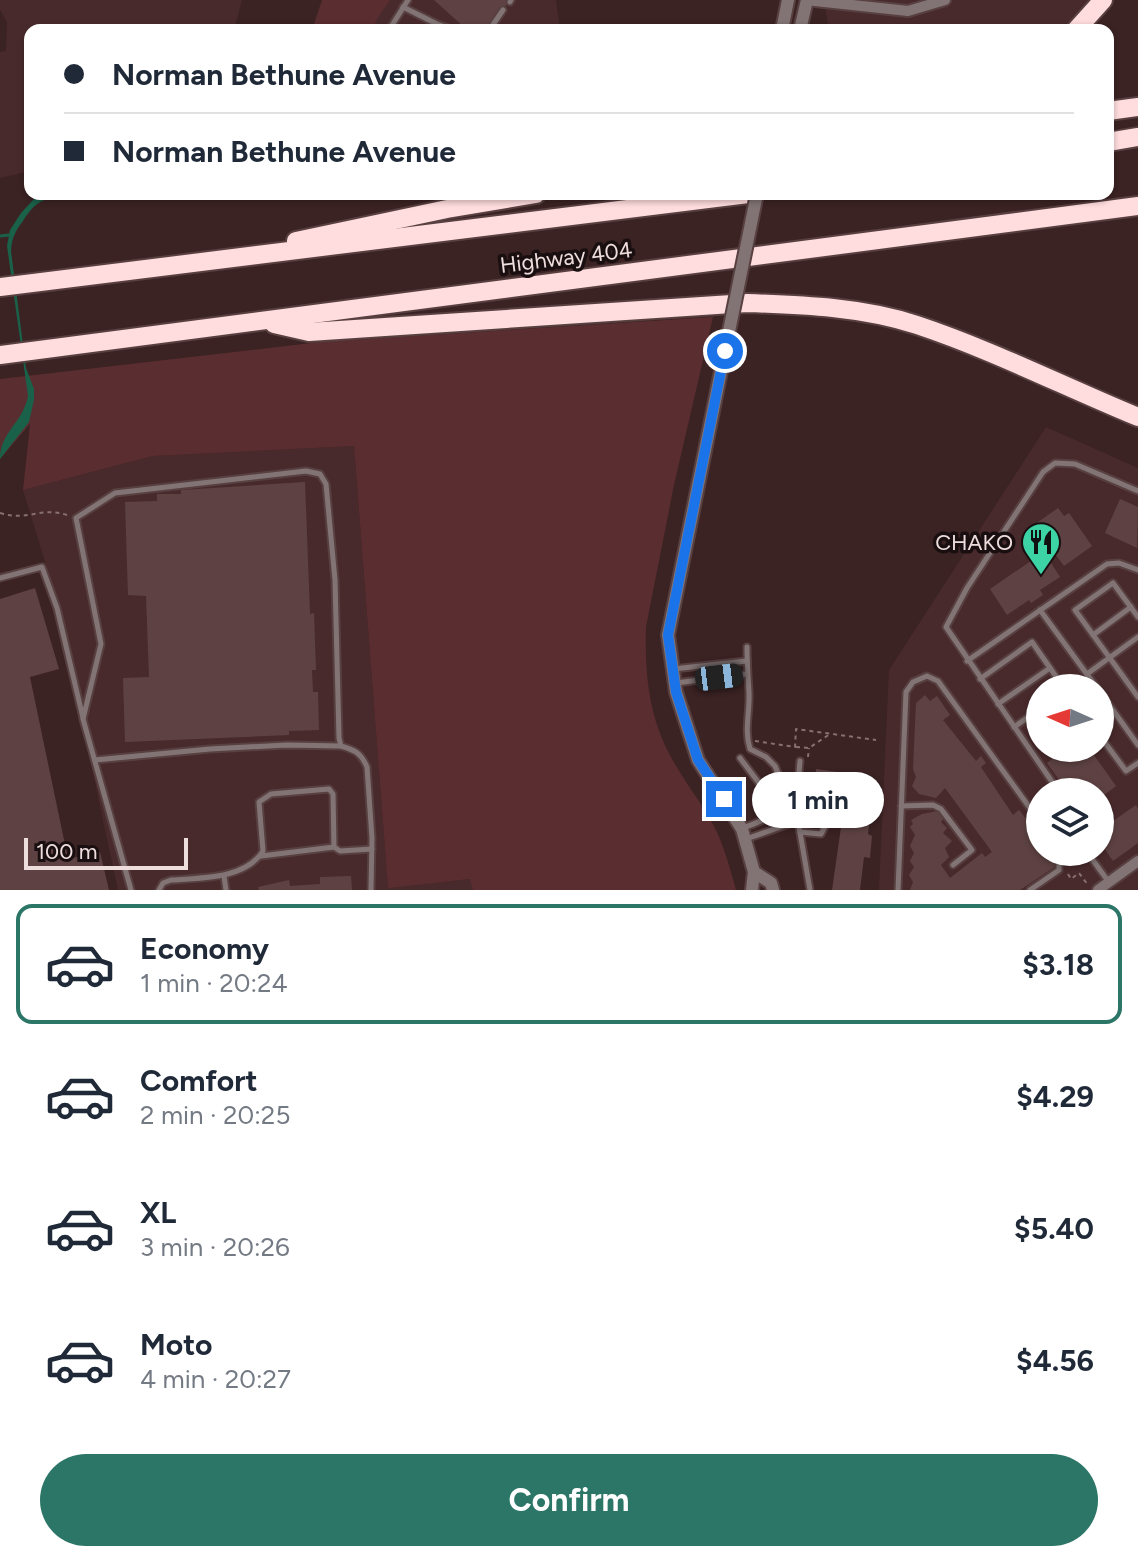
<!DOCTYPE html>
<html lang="en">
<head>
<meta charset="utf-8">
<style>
	body { margin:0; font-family:Figtree,sans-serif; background:#f2f2f3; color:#1f2937; height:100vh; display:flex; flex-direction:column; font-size:30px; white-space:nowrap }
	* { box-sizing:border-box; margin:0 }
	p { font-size:26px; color:#747a83 }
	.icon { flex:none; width:44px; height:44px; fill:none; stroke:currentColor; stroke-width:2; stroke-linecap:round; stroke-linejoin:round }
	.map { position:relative; height:890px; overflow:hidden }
	.drawer { display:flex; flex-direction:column; background:#fff; flex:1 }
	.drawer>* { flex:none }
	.banner { position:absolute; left:24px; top:24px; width:1090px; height:176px; border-radius:16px; box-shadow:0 2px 6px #0004; display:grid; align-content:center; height:176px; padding:0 40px; background:#fff }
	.needle { width:52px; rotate:273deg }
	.tools { position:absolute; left:1026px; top:674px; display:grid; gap:16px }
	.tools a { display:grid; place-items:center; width:88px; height:88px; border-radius:50%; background:#fff; box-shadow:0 2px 6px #0004; font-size:40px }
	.scale { position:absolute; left:24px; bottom:20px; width:164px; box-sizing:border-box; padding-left:8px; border:4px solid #edd; border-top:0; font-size:22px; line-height:28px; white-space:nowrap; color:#edd; -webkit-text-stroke:6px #1a0f10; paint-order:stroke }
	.end { position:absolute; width:36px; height:36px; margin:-18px; border:10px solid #1a73e8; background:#fff; box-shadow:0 0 0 4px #fff }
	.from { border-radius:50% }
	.bubble { position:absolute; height:56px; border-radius:28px; background:#fff; box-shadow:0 2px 6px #0004; font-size:26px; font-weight:700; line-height:56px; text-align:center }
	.car { position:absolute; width:24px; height:48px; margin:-24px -12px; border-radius:10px; box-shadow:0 0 6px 2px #0007; background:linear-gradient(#222 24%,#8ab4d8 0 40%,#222 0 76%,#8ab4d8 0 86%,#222 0) }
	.banner b { display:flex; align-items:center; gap:28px; height:76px; font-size:30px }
	.banner b+b { border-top:2px solid #e0e1e3 }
	.banner i { width:20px; height:20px; background:#1f2937 }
	ul { padding:14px 0 0; list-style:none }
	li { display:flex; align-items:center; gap:24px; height:120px; margin:0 16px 12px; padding:0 24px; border:4px solid transparent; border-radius:16px }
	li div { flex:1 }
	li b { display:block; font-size:30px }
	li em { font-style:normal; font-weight:700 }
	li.current { border-color:#2c7668 }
	li>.icon { width:72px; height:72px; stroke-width:1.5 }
	.button { display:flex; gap:16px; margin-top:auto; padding:16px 40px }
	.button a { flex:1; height:92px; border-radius:48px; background:#2c7668; color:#fff; font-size:32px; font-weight:700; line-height:92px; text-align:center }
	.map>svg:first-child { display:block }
	.built { fill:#492a2c; fill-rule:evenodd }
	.green { fill:#5a2d30 }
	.water { fill:#1a614a }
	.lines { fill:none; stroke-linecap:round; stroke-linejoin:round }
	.stream { stroke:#1a614a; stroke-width:3 }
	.building { fill:#5e4243 }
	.service-casing { stroke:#584041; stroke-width:9 }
	.minor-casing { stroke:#584041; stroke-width:14 }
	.tertiary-casing { stroke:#584041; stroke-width:16 }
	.motorway-casing { stroke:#584041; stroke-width:22 }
	.path { stroke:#867071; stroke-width:2; stroke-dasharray:4 4; stroke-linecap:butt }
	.service { stroke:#827475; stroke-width:5 }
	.minor { stroke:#827475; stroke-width:10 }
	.tertiary { stroke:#827475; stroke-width:12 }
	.motorway { stroke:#ffdcdd; stroke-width:18 }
	.tertiary-bridge-casing { stroke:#584041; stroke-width:16; stroke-linecap:butt }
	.tertiary-bridge { stroke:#827475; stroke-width:12 }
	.route { stroke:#1a73e8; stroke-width:10 }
	.labels { text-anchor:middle; stroke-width:7; stroke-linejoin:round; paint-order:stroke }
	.street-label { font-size:22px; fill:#edd; stroke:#1a0f10 }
	.poi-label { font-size:22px; fill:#edd; stroke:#1a0f10; text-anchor:end }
</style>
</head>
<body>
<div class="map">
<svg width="1138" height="890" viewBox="0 0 1138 890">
	<rect width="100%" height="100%" fill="#3b2223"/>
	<g class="built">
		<polygon points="0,0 242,0 234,30 30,30 30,171 0,178 0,52 6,51 7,22 0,10"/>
		<polygon points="390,0 556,0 560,30 375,30 376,21"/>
		<polygon points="824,0 1110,0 1097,14 1066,30 829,30"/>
		<path d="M1046,427l92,41v422h-259l10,-220zM1040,688h60v60h-60zM1040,792h60v60h-60z"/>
		<polygon points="354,446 388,887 471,879 473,890 118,890 54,591 23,490 153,456"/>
	</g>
	<g class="green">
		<polygon points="322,0 390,0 376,21 375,30 312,30"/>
		<path d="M713,317l-39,168 -28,142c-1,37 1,74 15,109 13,33 36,59 53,90 10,20 16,42 22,64h-263l-3,-11 -82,9 -34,-442 -201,10 -130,34 7,-66 -30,35v-80l320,-37z"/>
	</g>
	<path class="water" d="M46,194h39c-32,10 -41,-6 -62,27 -8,11 -11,16 -12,30l15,117 8,21v11l-5,22 -29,37c0,-27 23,-36 28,-63l-21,-150 3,-16 11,-17 13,-14z"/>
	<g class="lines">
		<polyline class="stream" points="0,236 9,235"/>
	</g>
	<g class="building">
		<polygon points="434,0 510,0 492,24 464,27"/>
		<polygon points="305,482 310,614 314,613 316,670 312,670 313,692 318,692 319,730 289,731 289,735 125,742 123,678 149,677 146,596 128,595 125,502 157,501 157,494 181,494 181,490"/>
		<polygon points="1120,499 1138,507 1137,548 1105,533"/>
		<polygon points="1058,508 1064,516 1069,513 1092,546 1064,566 1034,525"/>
		<polygon points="1044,552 1060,577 1040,590 1043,595 1031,603 1029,600 1007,615 990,589"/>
		<polygon points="35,588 59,669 30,677 68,859 100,852 109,890 0,890 0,599"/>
		<polygon points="925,695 930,701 937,696 950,715 943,720 976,761 981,756 986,763 981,767 1013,815 1019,810 1040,836 1040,852 1053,853 1050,858 1056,866 1020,890 910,890 913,882 909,875 914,867 910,861 914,853 910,846 915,835 910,827 913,824 911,820 922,814 938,811 944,818 941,822 947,828 943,833 952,841 945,848 949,857 941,865 950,878 982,853 985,857 992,852 945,788 936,798 919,794 912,786 916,777 913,769 916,703"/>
		<polygon points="1067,748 1089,748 1116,786 1100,798 1100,792 1068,792 1047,763"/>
		<polygon points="816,769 852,774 872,802 868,834 872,836 870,858 864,857 860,890 832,890 844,806 840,801 813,798"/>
		<polygon points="1136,805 1138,809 1138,843 1113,861 1100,842 1100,830"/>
		<polygon points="351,876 352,890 259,890 258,887 289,880 290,886 320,884 320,877"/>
	</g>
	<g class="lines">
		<defs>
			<g id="service">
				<polyline points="510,2 511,0"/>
				<polyline points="403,7 437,24 454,30"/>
				<polyline points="389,30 408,0"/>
				<polyline points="457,30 490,29 503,10"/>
				<polyline points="0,578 42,567 57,608 83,718"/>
				<polyline points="1040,610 1097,688"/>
				<polyline points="1138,617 1113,583 1075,610 1138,697"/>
				<polyline points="1093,635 1131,607"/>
				<path d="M747,647c0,16 1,30 2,45 1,20 -5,38 1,57l16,8 9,9 23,55 12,69"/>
				<polyline points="967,661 1107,564 1119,563 1138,570"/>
				<polyline points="673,669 747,661"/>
				<polyline points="1087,674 1138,637"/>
				<polyline points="980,679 1032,642 1064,688"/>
				<polyline points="676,683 746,674"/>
				<polyline points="1100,692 1138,745"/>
				<polyline points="998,704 1050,668"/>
				<polyline points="1014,727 1040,709"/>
				<polyline points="1100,736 1126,771 1138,763"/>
				<polyline points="740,758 762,787 782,786"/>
				<polyline points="95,760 210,749 287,745 341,746"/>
				<polyline points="1059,792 946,627 967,588 1043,472 1055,463 1075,464 1138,491"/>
				<polyline points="788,801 797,795 800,761"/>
				<polyline points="901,806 933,805 941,809 972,850 953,865"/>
				<path d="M743,828c27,-10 55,-26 83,-13l2,6 -7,13 -21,-2"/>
				<polyline points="746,839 798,821"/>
				<polyline points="1087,852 1108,881"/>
				<polyline points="261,856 334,847"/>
				<polyline points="224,876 226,890"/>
				<path d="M131,890l-48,-171 18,-75 -25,-126 39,-25 191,-22 14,3 6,10 9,96 4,158 2,8c14,4 20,7 26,21l5,71 -1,52"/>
				<path d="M159,890l4,-7 8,-3c30,-2 75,-1 92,-29l-4,-49 12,-8 58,-5 4,5 1,53 6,4 32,-2"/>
				<polyline points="898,890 906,692 913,682 927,676 938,681 1040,822"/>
				<polyline points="1030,890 1059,870 1059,852"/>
			</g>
			<g id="minor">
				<polyline points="806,0 908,11 945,0"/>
				<polyline points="1098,890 1138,861"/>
			</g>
			<g id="tertiary">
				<polyline points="782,30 788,0"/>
				<polyline points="800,30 807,0"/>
				<polyline points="725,351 668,635 676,692 698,760 742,829 754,872 752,890"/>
				<polyline points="754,872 771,883 773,890"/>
			</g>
			<g id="motorway">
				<polyline points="1076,30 1103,0"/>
				<polyline points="1108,111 1138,107"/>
				<polyline points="1108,142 1138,137"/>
				<polyline points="296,241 447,209 536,194"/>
				<polyline points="0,287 748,194"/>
				<path d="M274,324l35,8 438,-29c57,2 115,4 170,22 75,25 148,62 221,92"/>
				<polyline points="0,355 1138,206"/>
			</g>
		</defs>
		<use href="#service" class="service-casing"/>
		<use href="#minor" class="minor-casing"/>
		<use href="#tertiary" class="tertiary-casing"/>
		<use href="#motorway" class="motorway-casing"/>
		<g class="path">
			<path d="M0,513c28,9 40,-7 67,2"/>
			<polyline points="755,741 795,747 796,729 876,740"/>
			<polyline points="796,747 809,748 830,734"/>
			<polyline points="808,757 809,748"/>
			<polyline points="1068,874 1071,879 1079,873 1088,885"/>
		</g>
		<use href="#service" class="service"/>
		<use href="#minor" class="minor"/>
		<use href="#tertiary" class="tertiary"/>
		<use href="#motorway" class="motorway"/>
		<defs>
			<polyline id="tertiary-bridge" points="725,351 757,194"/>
		</defs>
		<use href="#tertiary-bridge" class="tertiary-bridge-casing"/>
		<use href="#tertiary-bridge" class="tertiary-bridge"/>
	</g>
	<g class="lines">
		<polyline class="route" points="724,799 698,760 676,692 668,635 725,351"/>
	</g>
	<defs>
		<symbol id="restaurant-pin" viewBox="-11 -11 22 30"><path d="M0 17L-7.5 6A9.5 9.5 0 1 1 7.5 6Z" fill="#3cd4a4" stroke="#1a0f10"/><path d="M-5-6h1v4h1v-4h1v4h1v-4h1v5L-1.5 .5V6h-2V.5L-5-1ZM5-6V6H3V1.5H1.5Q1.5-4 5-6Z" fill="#111"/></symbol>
	</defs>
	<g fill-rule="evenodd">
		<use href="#restaurant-pin" x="1019" y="520" width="44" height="60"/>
	</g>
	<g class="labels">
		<g class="street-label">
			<text transform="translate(566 257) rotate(-7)" y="8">Highway 404</text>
		</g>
		<g class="poi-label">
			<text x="1013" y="550">CHAKO</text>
		</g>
	</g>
</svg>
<div class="tools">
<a><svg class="needle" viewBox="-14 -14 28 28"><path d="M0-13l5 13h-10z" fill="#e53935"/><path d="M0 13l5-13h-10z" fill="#747a83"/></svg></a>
<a><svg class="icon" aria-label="layers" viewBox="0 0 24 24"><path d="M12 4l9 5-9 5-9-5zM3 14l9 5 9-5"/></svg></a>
</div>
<div class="scale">100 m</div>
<i class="end from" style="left:725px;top:351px"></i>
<i class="end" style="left:724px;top:799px"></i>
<div class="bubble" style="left:752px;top:772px;width:132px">1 min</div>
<i class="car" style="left:719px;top:677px;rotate:83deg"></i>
<div class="banner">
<b><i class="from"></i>Norman Bethune Avenue</b>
<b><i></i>Norman Bethune Avenue</b>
</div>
</div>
<section class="drawer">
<ul>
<li class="current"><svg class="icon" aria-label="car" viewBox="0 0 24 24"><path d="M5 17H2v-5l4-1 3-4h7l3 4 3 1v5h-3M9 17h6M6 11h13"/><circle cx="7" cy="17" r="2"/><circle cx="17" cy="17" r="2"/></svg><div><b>Economy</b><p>1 min · 20:24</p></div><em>$3.18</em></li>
<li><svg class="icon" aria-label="car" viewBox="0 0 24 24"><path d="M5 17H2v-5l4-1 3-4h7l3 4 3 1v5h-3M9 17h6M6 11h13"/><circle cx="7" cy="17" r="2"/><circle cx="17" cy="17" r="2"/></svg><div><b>Comfort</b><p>2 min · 20:25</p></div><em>$4.29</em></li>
<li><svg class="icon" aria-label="car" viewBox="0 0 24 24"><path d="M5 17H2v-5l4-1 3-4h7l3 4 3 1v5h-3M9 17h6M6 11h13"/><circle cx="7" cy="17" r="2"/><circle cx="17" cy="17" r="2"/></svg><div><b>XL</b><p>3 min · 20:26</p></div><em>$5.40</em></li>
<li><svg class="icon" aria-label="car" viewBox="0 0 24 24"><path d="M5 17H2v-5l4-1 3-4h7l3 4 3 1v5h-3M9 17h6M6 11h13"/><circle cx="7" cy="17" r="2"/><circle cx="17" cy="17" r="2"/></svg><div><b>Moto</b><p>4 min · 20:27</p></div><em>$4.56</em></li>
</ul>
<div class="button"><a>Confirm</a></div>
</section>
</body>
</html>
